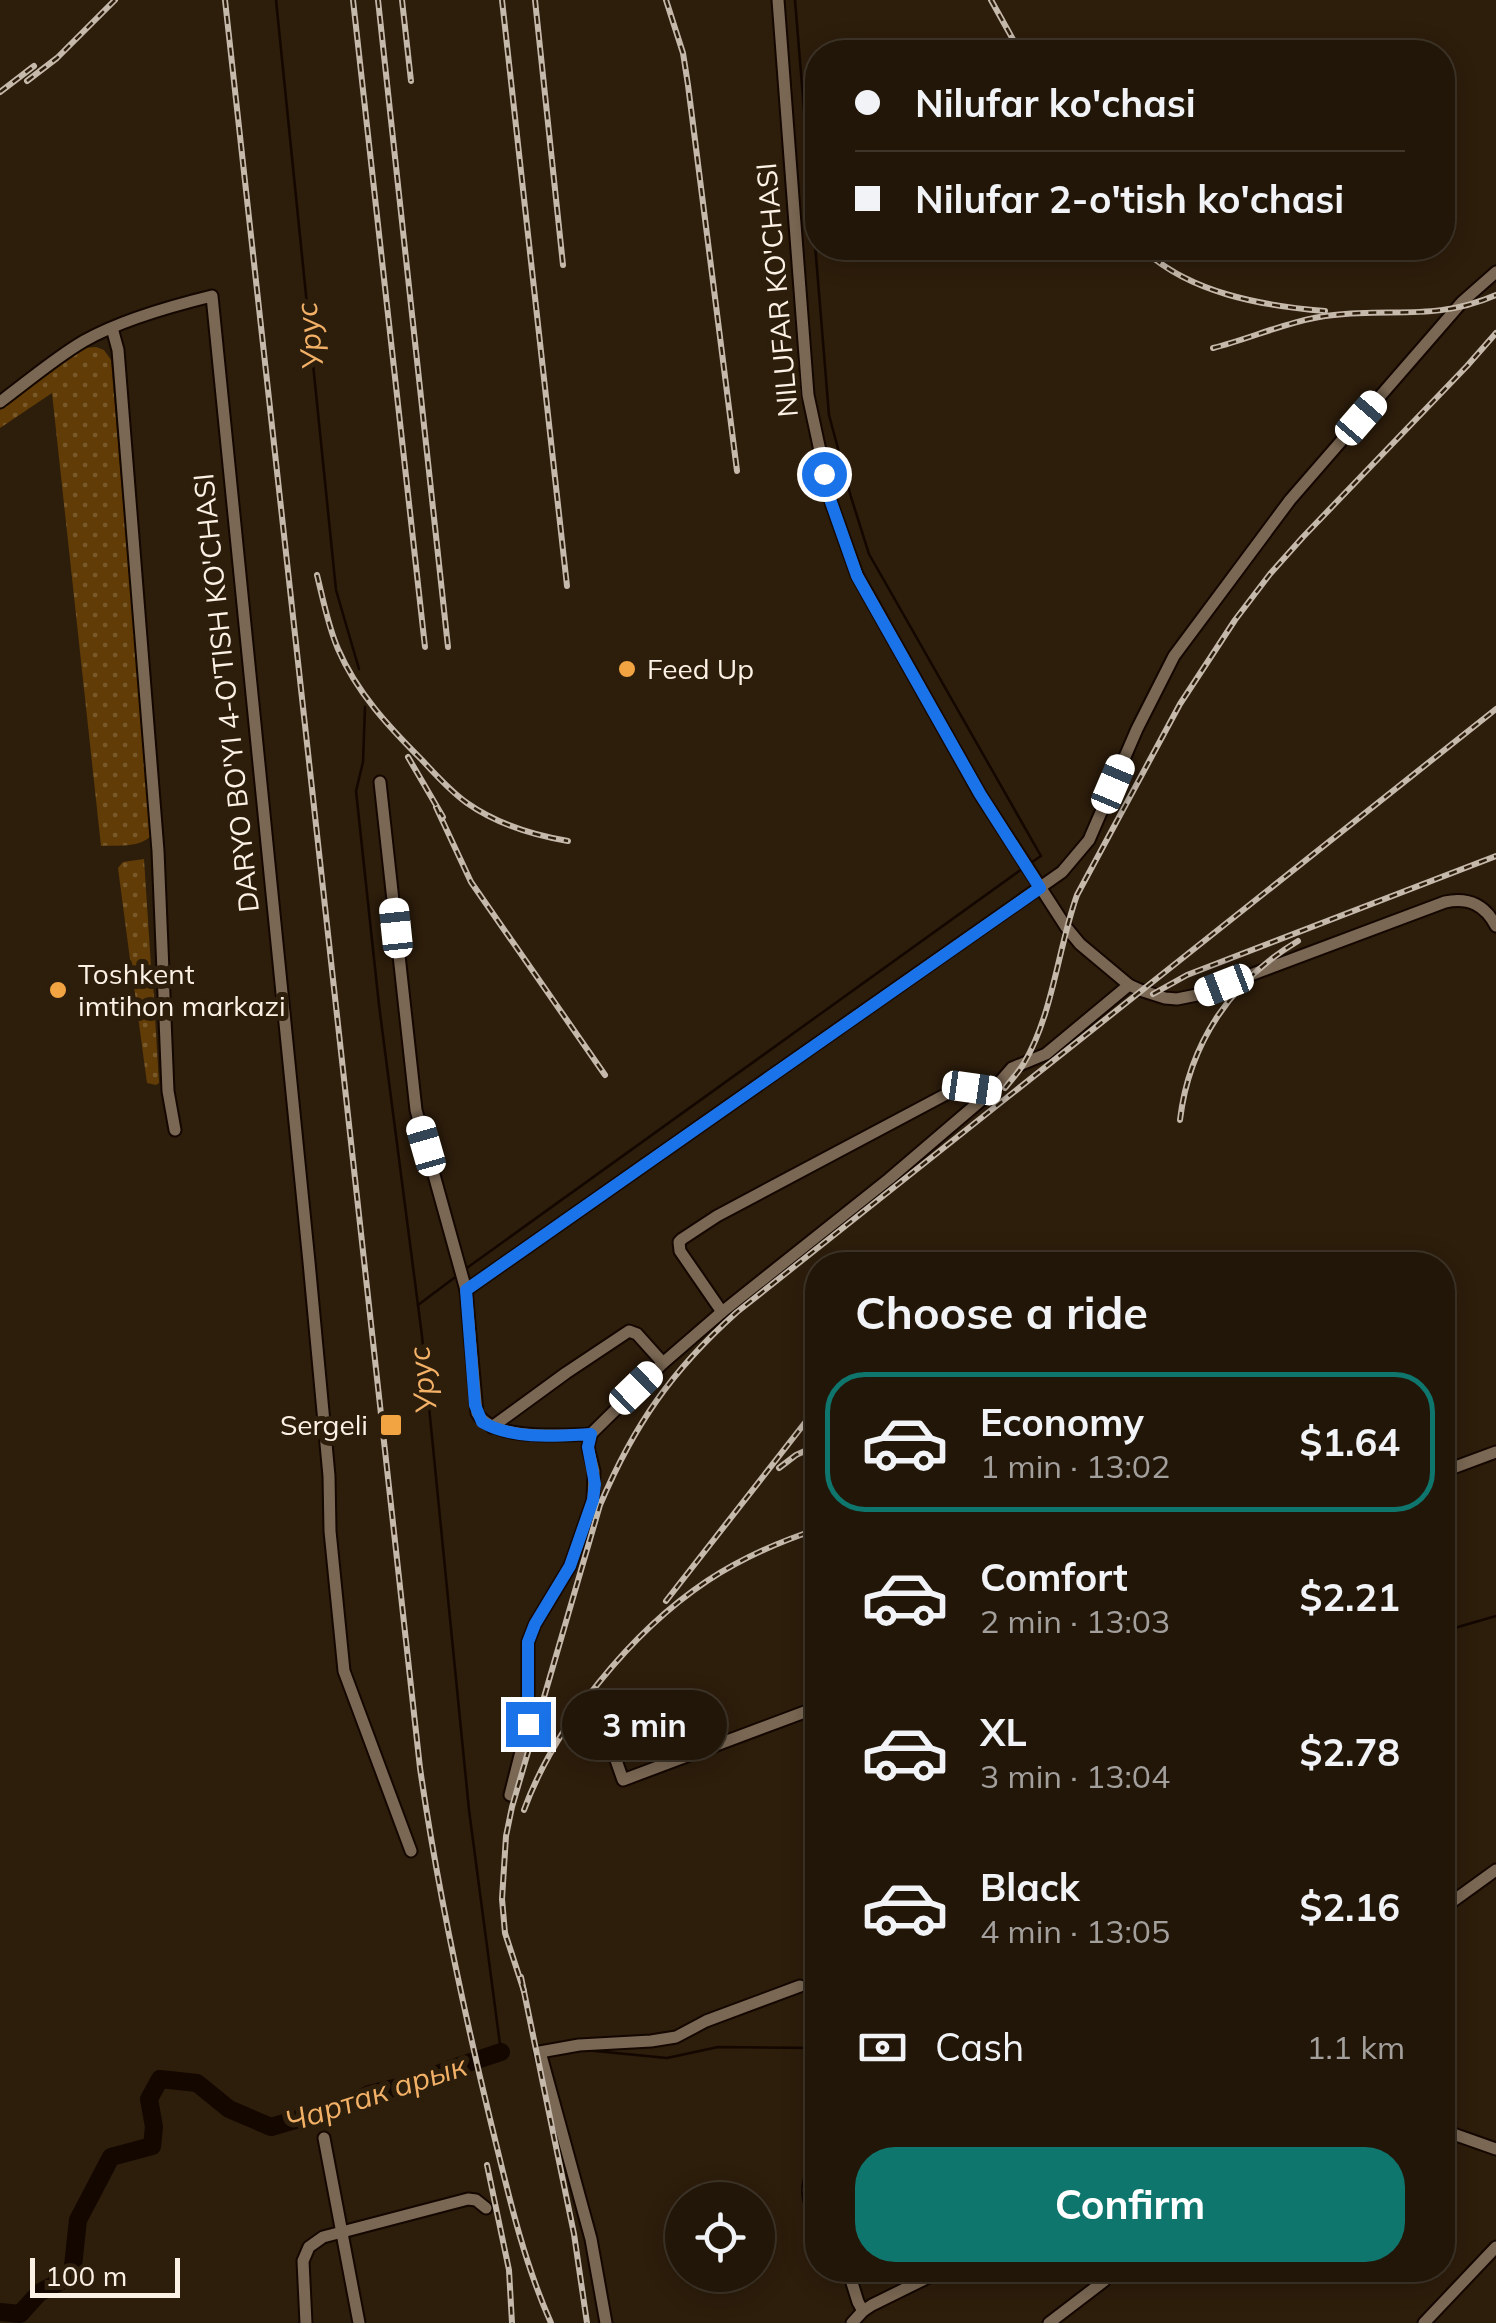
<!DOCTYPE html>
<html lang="en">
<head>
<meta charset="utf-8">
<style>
	body { margin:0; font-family:Mulish,sans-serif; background:#2a1f12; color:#f1f3f6; height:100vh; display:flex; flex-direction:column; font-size:38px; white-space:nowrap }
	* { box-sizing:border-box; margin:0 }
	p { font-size:32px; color:#a29f9c }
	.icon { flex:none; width:55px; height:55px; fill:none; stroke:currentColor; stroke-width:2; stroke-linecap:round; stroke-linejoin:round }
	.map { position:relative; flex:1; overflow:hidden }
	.sheet { position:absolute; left:805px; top:1252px; width:650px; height:1030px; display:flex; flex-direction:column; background:#221608; border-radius:40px; box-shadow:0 5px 25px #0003,0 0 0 2px #3f3529 }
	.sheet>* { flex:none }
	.banner { position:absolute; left:805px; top:40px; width:650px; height:220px; border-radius:40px; box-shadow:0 5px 25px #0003,0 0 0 2px #3f3529; display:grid; align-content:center; height:220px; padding:0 50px; background:#221608 }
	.tools { position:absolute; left:665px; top:2182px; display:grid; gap:20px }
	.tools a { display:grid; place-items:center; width:110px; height:110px; border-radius:50%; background:#221608; box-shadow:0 5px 25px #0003,0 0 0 2px #3f3529; font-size:50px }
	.scale { position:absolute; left:30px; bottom:25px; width:150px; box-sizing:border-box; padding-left:10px; border:5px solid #fcf1e5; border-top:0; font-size:28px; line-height:35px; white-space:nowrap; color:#fcf1e5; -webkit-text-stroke:8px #2d1d0b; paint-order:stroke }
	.end { position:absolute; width:45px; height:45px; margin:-22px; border:12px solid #1a73e8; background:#fff; box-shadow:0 0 0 5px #fff }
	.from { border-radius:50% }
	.bubble { position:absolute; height:70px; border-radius:35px; background:#221608; box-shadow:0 5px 25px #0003,0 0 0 2px #3f3529; font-size:32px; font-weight:700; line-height:70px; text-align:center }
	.car { position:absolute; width:30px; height:60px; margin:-30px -15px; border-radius:12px; box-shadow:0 0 8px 2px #0007; background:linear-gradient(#fff 24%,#345 0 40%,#fff 0 76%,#345 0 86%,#fff 0) }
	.banner b { display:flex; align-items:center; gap:35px; height:95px; font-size:38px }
	.banner b+b { border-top:2px solid #3f3529 }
	.banner i { width:25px; height:25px; background:#f1f3f6 }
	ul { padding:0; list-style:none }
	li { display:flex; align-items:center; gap:30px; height:140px; margin:0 20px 15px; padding:0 30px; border:5px solid transparent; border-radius:40px }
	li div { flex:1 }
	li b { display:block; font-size:38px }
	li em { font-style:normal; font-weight:700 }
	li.selected { border-color:#0f766e }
	li>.icon { width:90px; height:90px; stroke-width:1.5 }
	h2 { padding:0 50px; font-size:45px; line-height:120px }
	.pay { display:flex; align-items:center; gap:25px; height:110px; padding:0 50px; font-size:38px }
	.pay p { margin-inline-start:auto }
	.cta { display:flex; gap:20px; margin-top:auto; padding:20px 50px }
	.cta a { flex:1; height:115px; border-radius:40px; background:#0f766e; color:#fff; font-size:40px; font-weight:700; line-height:115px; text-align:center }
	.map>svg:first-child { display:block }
	.grass { fill:url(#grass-dots) }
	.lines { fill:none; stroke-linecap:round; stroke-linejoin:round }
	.stream { stroke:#130700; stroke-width:2.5 }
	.river { stroke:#130700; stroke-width:18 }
	.minor-casing { stroke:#140700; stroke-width:15 }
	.minor { stroke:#7b6854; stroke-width:11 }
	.rail-casing { stroke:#c5b9ab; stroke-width:6 }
	.rail { stroke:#2d1d0b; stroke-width:2.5; stroke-dasharray:8; stroke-linecap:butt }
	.route { stroke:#1a73e8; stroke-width:12 }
	.poi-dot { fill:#f3a442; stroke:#2d1d0b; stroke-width:4 }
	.labels { text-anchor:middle; stroke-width:10; stroke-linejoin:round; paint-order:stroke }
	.street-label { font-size:28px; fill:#fcf1e5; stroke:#2d1d0b }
	.poi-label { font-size:28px; fill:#fcf1e5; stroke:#2d1d0b; text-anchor:start }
	.water-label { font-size:30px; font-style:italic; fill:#f2b167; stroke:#2d1d0b }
</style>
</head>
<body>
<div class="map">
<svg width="1496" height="2323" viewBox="0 0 1496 2323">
	<defs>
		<pattern id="grass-dots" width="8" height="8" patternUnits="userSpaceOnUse" patternTransform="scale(2.5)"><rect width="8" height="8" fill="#613c06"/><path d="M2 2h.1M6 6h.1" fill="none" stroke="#79592a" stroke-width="1.8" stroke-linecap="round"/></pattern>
	</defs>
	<rect width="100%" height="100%" fill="#2d1d0b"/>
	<g class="grass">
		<path d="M96,347l8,3 7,10 40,476c-12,12 -34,9 -50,10l-49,-453 -52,35v-21l83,-59z"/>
		<polygon points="144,859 151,966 131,967 118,868 123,862"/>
		<polygon points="141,977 149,977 153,983 159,1083 156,1085 147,1083 133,979"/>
	</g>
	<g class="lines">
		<g class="stream">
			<polyline points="276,0 336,590 359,669"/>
			<polyline points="795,0 829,415 851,497 869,554 1041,856 1029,864"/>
			<polyline points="365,707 363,762 356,791 379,1005 422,1336 469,1810 501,2052 507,2052"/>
			<polyline points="464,1270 1022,869"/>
			<polyline points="418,1305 458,1275"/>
			<polyline points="1442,1636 1458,1627 1496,1616"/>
			<polyline points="585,2050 667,2058 718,2047 818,2048"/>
		</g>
		<polyline class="river" points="0,2312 20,2314 39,2293 72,2275 78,2220 111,2157 152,2146 154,2127 149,2099 160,2079 197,2083 229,2109 271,2127 353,2103 369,2094 419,2082 450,2069 501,2052"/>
		<defs>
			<g id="minor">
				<path d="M778,0l30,395 23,107 26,73 123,219 86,133 14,17 49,41 11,5 25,8 12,1 20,-4 248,-93c24,-5 40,3 51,24"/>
				<polyline points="112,328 118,350 158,851 168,1091 175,1130"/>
				<path d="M0,402c27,-20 55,-44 84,-61 37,-21 87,-35 128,-45l97,966 20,214 1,55 14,140 67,180"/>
				<path d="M380,782l36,328 50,180 11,123c17,28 84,22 114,21"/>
				<polyline points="466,1290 1062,872 1089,840 1137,729 1174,656 1290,500 1462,302 1496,272"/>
				<polyline points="722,1312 680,1251 679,1242 682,1239 717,1216 954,1090 972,1088 992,1091"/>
				<polyline points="492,1427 566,1373 629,1331 637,1334 663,1363"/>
				<polyline points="1442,1472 1496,1452"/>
				<polyline points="604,1726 623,1780 818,1707"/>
				<polyline points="510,1795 528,1724 528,1642 535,1624 570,1566 593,1500 594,1471 588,1447 591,1434 663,1363 722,1312 889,1179 992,1091 1012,1068 1046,1054 1129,985"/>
				<polyline points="1442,1909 1496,1870"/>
				<polyline points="1442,2130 1496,2149"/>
				<polyline points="324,2138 359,2323"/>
				<path d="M818,2167c-15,16 -10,36 0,53"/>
				<polyline points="848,2270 858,2302 863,2311"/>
				<polyline points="306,2323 303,2261 309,2247 323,2237 468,2199 476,2200 486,2208"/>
				<polyline points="606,2323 591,2239 540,2052 579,2045 651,2041 676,2037 706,2021 800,1986"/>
				<polyline points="852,2323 863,2311 872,2305 943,2270"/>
				<polyline points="1049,2323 1104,2281 1110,2270"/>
				<polyline points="1424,2323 1496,2247"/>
			</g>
		</defs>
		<use href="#minor" class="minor-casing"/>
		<use href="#minor" class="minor"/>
		<defs>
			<g id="rail">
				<path d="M225,0l195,1768c17,118 42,235 70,351 17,69 32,139 61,204"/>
				<polyline points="353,0 425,647"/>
				<polyline points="378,0 448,647"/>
				<polyline points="402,0 411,81"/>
				<polyline points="502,0 567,586"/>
				<polyline points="535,0 563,265"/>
				<polyline points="666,0 683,53 688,85 737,471"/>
				<polyline points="991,0 1020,52"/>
				<polyline points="27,81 57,58 115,0"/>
				<polyline points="0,92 34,66"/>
				<path d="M1142,248c46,45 121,58 183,63"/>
				<path d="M1213,348c40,-10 79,-29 121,-33 60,-7 102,6 162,-20"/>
				<path d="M317,575c6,24 11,51 21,74 19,44 51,78 84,111 14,15 28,31 45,43 30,21 65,32 101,38"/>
				<polyline points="408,757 443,817"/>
				<polyline points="436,807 471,882 605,1075"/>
				<polyline points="1153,994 1187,975 1496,856"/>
				<path d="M1005,1088c6,-8 14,-16 19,-25 29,-49 34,-115 53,-168l103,-191 55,-84 35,-46 33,-37 164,-171 29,-33"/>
				<path d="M1180,1120c9,-77 52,-140 118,-179"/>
				<polyline points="779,1468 796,1455 818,1445"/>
				<polyline points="666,1601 818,1406"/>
				<path d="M524,1810c31,-85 108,-179 183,-229 35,-23 71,-39 111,-52"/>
				<polyline points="521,1977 574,2234 587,2323"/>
				<path d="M524,1991l-19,-58 -3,-34 4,-63 6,-29 88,-302c34,-80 72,-135 137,-193l759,-603"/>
				<polyline points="487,2165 509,2270 512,2323"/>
			</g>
		</defs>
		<use href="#rail" class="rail-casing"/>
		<use href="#rail" class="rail"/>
	</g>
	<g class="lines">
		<path class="route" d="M528,1724v-82l7,-18 35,-58 23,-66 2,-16 -7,-37 3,-13c-35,2 -78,6 -109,-12l-7,-17 -9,-115 574,-402 -60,-94 -123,-218 -26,-74 -7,-28"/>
	</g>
	<g class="poi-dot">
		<circle cx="627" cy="669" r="10"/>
		<circle cx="58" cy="990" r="10"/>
		<rect x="379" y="1413" width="24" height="24" rx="5"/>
	</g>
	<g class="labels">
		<g class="street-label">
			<text transform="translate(777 290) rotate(-95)" y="10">NILUFAR KO'CHASI</text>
			<text transform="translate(226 693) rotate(-96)" y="10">DARYO BO'YI 4-O'TISH KO'CHASI</text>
		</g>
		<g class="poi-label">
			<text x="647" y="679">Feed Up</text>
			<text x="78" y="984">Toshkent<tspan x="78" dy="32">imtihon markazi</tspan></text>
			<text x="368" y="1435" text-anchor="end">Sergeli</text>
		</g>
		<g class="water-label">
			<text transform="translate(310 336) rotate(-96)" y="10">Урус</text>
			<text transform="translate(423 1380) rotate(-97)" y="10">Урус</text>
			<text transform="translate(376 2094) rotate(-18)" y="10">Чартак арык</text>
		</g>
	</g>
</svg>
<div class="tools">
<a><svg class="icon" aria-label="locate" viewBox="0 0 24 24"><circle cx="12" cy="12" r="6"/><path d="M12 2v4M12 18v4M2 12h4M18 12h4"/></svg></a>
</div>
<div class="scale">100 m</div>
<i class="end from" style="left:824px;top:474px"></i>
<i class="end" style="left:528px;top:1724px"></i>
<div class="bubble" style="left:562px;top:1690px;width:165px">3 min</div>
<i class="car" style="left:1361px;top:418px;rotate:41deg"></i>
<i class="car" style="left:1113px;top:784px;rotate:23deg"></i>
<i class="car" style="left:396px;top:928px;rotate:354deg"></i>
<i class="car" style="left:1224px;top:985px;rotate:249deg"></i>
<i class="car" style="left:972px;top:1088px;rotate:98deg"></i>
<i class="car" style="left:426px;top:1146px;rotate:344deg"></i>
<i class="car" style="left:636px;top:1388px;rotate:46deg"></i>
<div class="banner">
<b><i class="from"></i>Nilufar ko'chasi</b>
<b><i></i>Nilufar 2-o'tish ko'chasi</b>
</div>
<section class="sheet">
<h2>Choose a ride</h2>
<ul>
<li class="selected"><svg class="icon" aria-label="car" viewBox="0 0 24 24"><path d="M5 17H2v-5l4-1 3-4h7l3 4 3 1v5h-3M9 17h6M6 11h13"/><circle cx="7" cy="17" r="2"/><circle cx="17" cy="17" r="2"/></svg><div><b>Economy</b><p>1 min · 13:02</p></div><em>$1.64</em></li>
<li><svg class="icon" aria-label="car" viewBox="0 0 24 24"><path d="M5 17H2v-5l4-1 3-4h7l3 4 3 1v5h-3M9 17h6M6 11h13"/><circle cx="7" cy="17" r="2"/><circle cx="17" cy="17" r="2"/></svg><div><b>Comfort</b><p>2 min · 13:03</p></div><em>$2.21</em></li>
<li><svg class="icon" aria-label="car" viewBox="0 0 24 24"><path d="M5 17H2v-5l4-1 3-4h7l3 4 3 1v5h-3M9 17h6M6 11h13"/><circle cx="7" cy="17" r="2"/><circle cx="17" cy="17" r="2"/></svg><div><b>XL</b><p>3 min · 13:04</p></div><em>$2.78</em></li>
<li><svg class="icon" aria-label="car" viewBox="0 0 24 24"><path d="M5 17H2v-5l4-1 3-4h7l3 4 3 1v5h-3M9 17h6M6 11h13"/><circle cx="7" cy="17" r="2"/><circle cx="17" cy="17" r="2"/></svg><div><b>Black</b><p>4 min · 13:05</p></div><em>$2.16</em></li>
</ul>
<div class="pay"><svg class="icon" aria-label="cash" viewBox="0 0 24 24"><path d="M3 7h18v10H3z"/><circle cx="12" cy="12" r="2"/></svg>Cash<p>1.1 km</p></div>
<div class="cta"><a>Confirm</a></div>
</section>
</div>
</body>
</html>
